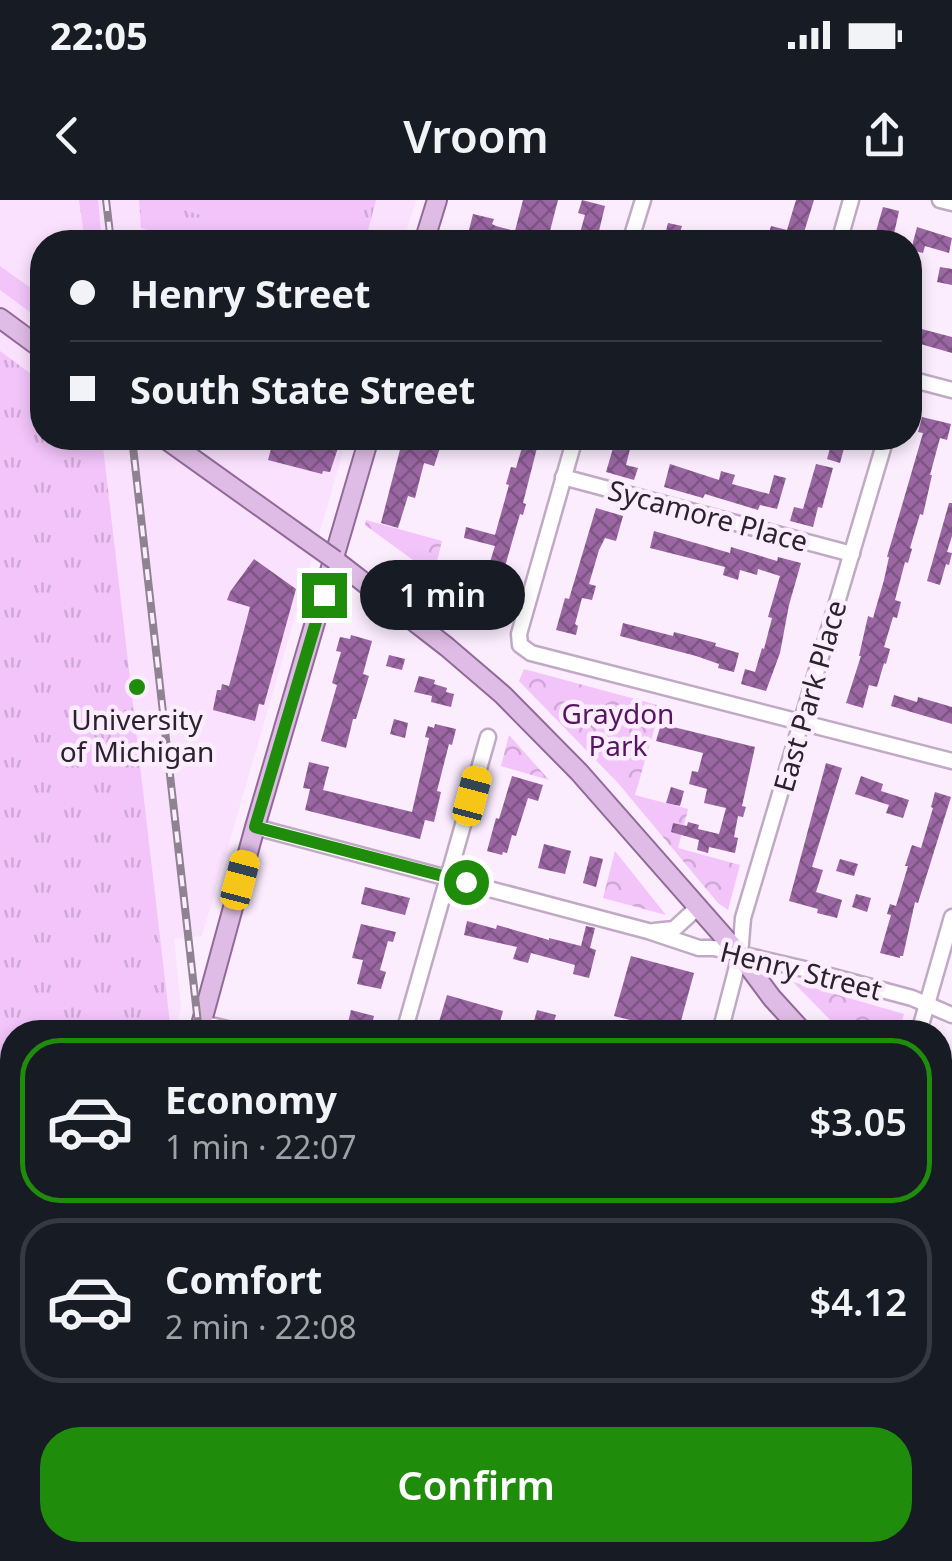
<!DOCTYPE html>
<html lang="en">
<head>
<meta charset="utf-8">
<style>
	body { margin:0; font-family:"Noto Sans",sans-serif; background:#242831; color:#f1f3f6; height:100vh; display:flex; flex-direction:column; font-size:38px; white-space:nowrap }
	* { box-sizing:border-box; margin:0 }
	p { font-size:32px; color:#9ea1a6 }
	.icon { flex:none; width:55px; height:55px; fill:none; stroke:currentColor; stroke-width:2; stroke-linecap:round; stroke-linejoin:round }
	.map { position:relative; flex:1; overflow:hidden }
	.drawer { position:absolute; left:0px; top:820px; width:952px; height:542px; display:flex; flex-direction:column; background:#171b24; border-radius:40px 40px 0 0; box-shadow:0 5px 15px #0003 }
	.drawer>* { flex:none }
	.hud { position:absolute; left:30px; top:30px; width:892px; height:220px; border-radius:40px; box-shadow:0 5px 15px #0003; display:grid; align-content:center; height:220px; padding:0 40px; background:#171b24 }
	.end { position:absolute; width:45px; height:45px; margin:-22px; border:12px solid #208c0c; background:#fff; box-shadow:0 0 0 5px #fff }
	.from { border-radius:50% }
	.bubble { position:absolute; height:70px; border-radius:35px; background:#171b24; box-shadow:0 5px 15px #0003; font-size:32px; font-weight:600; line-height:70px; text-align:center }
	.car { position:absolute; width:30px; height:60px; margin:-30px -15px; border-radius:12px; box-shadow:0 0 8px 2px #0007; background:linear-gradient(#f5c518 24%,#345 0 40%,#f5c518 0 76%,#345 0 86%,#f5c518 0) }
	.hud b { display:flex; align-items:center; gap:35px; height:95px; font-size:38px }
	.hud b+b { border-top:2px solid #363941 }
	.hud i { width:25px; height:25px; background:#f1f3f6 }
	ul { padding:18px 0 0; list-style:none }
	li { display:flex; align-items:center; gap:30px; height:165px; margin:0 20px 15px; padding:0 20px; border:5px solid #363941; border-radius:40px }
	li div { flex:1 }
	li b { display:block; font-size:38px }
	li em { font-style:normal; font-weight:600 }
	li.selected { border-color:#208c0c }
	li>.icon { width:90px; height:90px; stroke-width:1.5 }
	.button { display:flex; gap:20px; margin-top:auto; padding:20px 40px }
	.button a { flex:1; height:115px; border-radius:40px; background:#208c0c; color:#fff; font-size:40px; font-weight:600; line-height:115px; text-align:center }
	.status { display:flex; justify-content:space-between; align-items:center; height:70px; padding:0 50px; background:#171b24; direction:ltr }
	.status svg { height:28px; fill:currentColor }
	header { display:flex; justify-content:space-between; align-items:center; height:130px; padding:0 40px; background:#171b24; font-size:45px; font-weight:600 }
	.map>svg:first-child { display:block }
	.built { fill:#fae1fe }
	.grass { fill:url(#grass-tufts) }
	.forest { fill:url(#forest-crowns) }
	.garden { fill:#f2c4fa }
	.building { fill:url(#building-cross-hatch) }
	.lines { fill:none; stroke-linecap:round; stroke-linejoin:round }
	.minor-casing { stroke:#c1a9c6; stroke-width:19 }
	.major-casing { stroke:#926a99; stroke-width:22 }
	.minor { stroke:#fff; stroke-width:14 }
	.major { stroke:#dfbce5; stroke-width:18 }
	.rail-casing { stroke:#8f8392; stroke-width:8 }
	.rail { stroke:#fbecfe; stroke-width:4; stroke-dasharray:11; stroke-linecap:butt }
	.major-bridge-casing { stroke:#926a99; stroke-width:22; stroke-linecap:butt }
	.major-bridge { stroke:#dfbce5; stroke-width:18 }
	.route { stroke:#208c0c; stroke-width:12 }
	.poi-dot { fill:#208c0c; stroke:#fbecfe; stroke-width:4 }
	.labels { text-anchor:middle; stroke-width:9; stroke-linejoin:round; paint-order:stroke }
	.street-label { font-size:28px; fill:#2b222d; stroke:#fbecfe }
	.park-label { font-size:28px; fill:#561561; stroke:#fbecfe }
	.poi-label { font-size:28px; fill:#2b222d; stroke:#fbecfe }
</style>
</head>
<body>
<div class="status"><b>22:05</b><svg viewBox="0 0 49 12"><path d="M0 12V9h3v3zM5 12V6h3v6zM10 12V3h3v9zM15 12V0h3v12zM26 1h20v11H26zM47 4h2v5h-2z"/></svg></div>
<header><svg class="icon" aria-label="back" viewBox="0 0 24 24"><path d="M15 5l-7 7 7 7"/></svg>Vroom<svg class="icon" aria-label="share" viewBox="0 0 24 24"><path d="M12 15V3M7 8l5-5 5 5M5 13v7h14v-7"/></svg></header>
<div class="map">
<svg width="952" height="1361" viewBox="0 0 952 1361">
	<defs>
		<pattern id="grass-tufts" width="24" height="20" patternUnits="userSpaceOnUse" patternTransform="scale(2.5)"><rect width="24" height="20" fill="#f2c4fa"/><path d="M3 7l-1-3M5 7V3M7 7l1-3M15 17l-1-3M17 17v-4M19 17l1-3" fill="none" stroke="#d0a8d7"/></pattern>
		<pattern id="forest-crowns" width="20" height="18" patternUnits="userSpaceOnUse" patternTransform="scale(2.5)"><rect width="20" height="18" fill="#f2c4fa"/><path d="M2 6a3 3 0 1 1 6 0M12 15a3 3 0 1 1 6 0" fill="none" stroke="#d0a8d7"/></pattern>
		<pattern id="building-cross-hatch" width="8" height="8" patternUnits="userSpaceOnUse" patternTransform="scale(2.5)"><rect width="8" height="8" fill="#9a67a3"/><path d="M0 0l8 8M0 8l8-8" fill="none" stroke="#7e5485"/></pattern>
	</defs>
	<rect width="100%" height="100%" fill="#fbecfe"/>
	<g class="built">
		<polygon points="0,0 416,0 403,42 42,42 42,238 347,238 202,736 174,739 181,808 174,832 12,832 12,1325 0,1331"/>
		<polygon points="285,1350 553,1350 550,1361 285,1361"/>
		<polygon points="601,1350 772,1350 769,1361 598,1361"/>
	</g>
	<g class="grass">
		<polygon points="79,0 98,0 102,42 85,42"/>
		<polygon points="139,0 376,0 365,42 185,42 141,28"/>
		<polygon points="0,66 42,96 42,121 0,90"/>
		<polygon points="0,151 42,182 42,238 102,238 171,832 12,832 12,1325 0,1331"/>
	</g>
	<g class="forest">
		<polygon points="366,320 442,341 434,373 507,394 499,423 365,325"/>
		<polygon points="524,469 661,506 635,595 688,609 678,648 740,665 728,710 718,703 618,583 519,481"/>
		<polygon points="509,535 549,580 501,566"/>
		<polygon points="615,651 666,715 603,698"/>
		<polygon points="793,782 904,814 899,832 842,832"/>
		<polygon points="952,1053 952,1333 940,1329 940,1082"/>
	</g>
	<g class="garden">
		<polygon points="149,0 355,0 343,42 293,42"/>
		<polygon points="952,1139 952,1235 940,1232 940,1185"/>
	</g>
	<g class="building">
		<polygon points="523,0 558,0 550,31 553,32 551,42 503,42 468,34 473,14 494,19 492,24 496,26 515,31"/>
		<polygon points="582,0 605,6 599,31 602,32 600,42 578,40 585,15 578,13"/>
		<polygon points="796,0 814,0 801,42 778,42 767,39 771,26 787,30"/>
		<polygon points="883,7 899,11 894,34 891,42 873,42"/>
		<polygon points="668,23 682,26 677,42 663,42"/>
		<polygon points="917,27 952,38 949,53 925,46 923,53 911,50"/>
		<polygon points="940,67 952,69 952,85 937,82"/>
		<polygon points="910,126 952,137 952,153 910,141"/>
		<polygon points="922,217 951,224 947,240 940,238 930,275 932,275 923,315 920,314 910,348 912,349 908,363 905,362 895,400 901,402 897,418 893,417 884,447 890,449 886,464 884,463 877,487 869,485 863,508 846,503 861,456 859,456 868,416 873,418 884,380 889,357 887,357 923,233 918,232"/>
		<polygon points="274,238 313,238 339,245 330,272 323,271 322,274 268,260"/>
		<polygon points="403,238 433,238 431,245 440,248 434,266 424,263 415,298 408,296 398,328 381,323"/>
		<polygon points="616,238 632,241 626,265 638,268 634,280 606,272"/>
		<polygon points="833,238 846,241 840,263 827,259"/>
		<polygon points="523,244 537,248 523,303 526,304 523,315 520,314 500,384 480,379 483,366 488,368 495,346 464,338 466,327 495,335 509,285 506,284 511,267 516,268"/>
		<polygon points="670,264 719,280 721,271 735,275 732,284 769,294 774,275 786,278 777,309 760,305 758,310 705,294 703,298 664,287"/>
		<polygon points="816,264 833,268 822,308 818,307 813,327 790,321 794,307 803,309"/>
		<polygon points="949,303 952,303 952,336 947,352 952,353 949,365 946,364 940,385 927,381"/>
		<polygon points="596,308 623,316 616,341 605,338 599,350 589,384 596,386 592,400 582,398 575,424 578,426 576,435 556,430 565,398 569,399"/>
		<polygon points="654,331 730,353 731,347 777,361 778,357 801,363 789,405 780,453 766,491 741,484 745,469 755,472 762,448 764,449 772,418 768,417 780,376 758,369 757,375 740,370 738,380 723,375 725,367 650,348"/>
		<polygon points="254,359 296,389 264,505 259,504 255,521 213,510 217,490 221,490 222,484 229,486 250,407 227,400 230,392"/>
		<polygon points="623,423 673,436 674,432 716,443 715,446 739,453 734,472 718,468 719,464 696,456 620,436"/>
		<polygon points="351,435 372,441 363,474 369,476 356,519 353,519 346,548 321,541 337,485 332,483 341,452 336,451 340,437 350,439"/>
		<polygon points="389,455 405,459 402,470 386,466"/>
		<polygon points="419,476 435,480 434,484 447,488 446,492 454,494 451,507 431,502 432,496 414,492"/>
		<polygon points="894,495 917,502 918,497 952,507 952,524 891,506"/>
		<polygon points="394,519 408,523 405,538 390,534"/>
		<polygon points="435,524 456,529 452,545 449,544 437,591 441,592 434,622 425,620 420,639 305,610 310,589 303,588 309,562 329,567 323,590 412,612 429,538 425,537 428,526 434,528"/>
		<polygon points="661,524 755,547 742,606 746,607 743,617 738,616 734,637 738,638 735,653 709,647 708,653 697,650 699,640 671,632 673,623 687,626 688,622 699,625 698,629 719,634 726,608 704,603 707,589 689,584 692,571 698,572 703,553 656,541"/>
		<polygon points="826,563 842,568 812,667 823,670 816,692 842,700 837,718 817,713 818,709 789,701"/>
		<polygon points="512,576 543,585 538,601 528,598 516,636 512,635 507,653 503,652 502,655 487,651 496,618 499,619"/>
		<polygon points="861,576 883,584 881,591 909,600 903,618 886,613 889,605 855,594"/>
		<polygon points="671,587 684,591 680,606 666,603"/>
		<polygon points="935,592 951,597 918,703 915,702 903,756 900,756 900,758 880,753 891,715 887,714 890,704 896,706 908,666 905,666 912,645 921,648 933,608 931,607"/>
		<polygon points="544,644 571,651 565,674 538,668"/>
		<polygon points="590,656 603,659 596,687 583,683"/>
		<polygon points="840,659 858,664 854,676 836,671"/>
		<polygon points="365,687 410,698 405,715 361,704"/>
		<polygon points="856,694 871,698 867,712 852,707"/>
		<polygon points="467,721 496,729 497,725 549,740 549,738 581,746 586,726 595,728 590,748 596,750 589,778 573,774 575,765 531,753 528,763 513,759 517,747 464,735"/>
		<polygon points="361,724 396,732 393,742 388,741 380,770 386,772 381,789 357,784 363,760 352,758"/>
		<polygon points="631,756 694,773 678,832 614,816"/>
		<polygon points="447,795 503,811 498,829 482,825 481,832 436,832"/>
		<polygon points="351,810 374,816 370,832 347,827"/>
		<polygon points="537,810 556,815 551,832 531,832"/>
		<polygon points="307,1350 347,1350 345,1361 304,1361"/>
		<polygon points="437,1350 514,1350 511,1361 465,1361 437,1353"/>
	</g>
	<g class="lines">
		<defs>
			<g id="minor">
				<polyline points="940,0 952,3"/>
				<polyline points="630,42 643,0"/>
				<polyline points="839,42 851,0"/>
				<polyline points="910,179 952,190"/>
				<polyline points="575,238 519,434 520,445 531,453 952,561"/>
				<polyline points="563,277 852,354"/>
				<polyline points="255,627 648,731 699,748 714,748 800,768 912,798 952,815"/>
				<polyline points="654,731 674,729 697,708"/>
				<polyline points="202,823 240,832"/>
				<polyline points="404,832 488,537"/>
				<polyline points="720,832 740,755 743,718 886,238"/>
				<polyline points="919,832 952,717"/>
				<polyline points="940,1036 952,1011"/>
				<polyline points="866,1350 867,1361"/>
				<polyline points="574,1361 577,1350"/>
			</g>
			<g id="major">
				<polyline points="424,42 437,0"/>
				<polyline points="0,118 42,149"/>
				<polyline points="164,238 304,338"/>
				<polyline points="335,360 447,447 503,495 579,572 740,755 772,798 803,832"/>
				<polyline points="199,832 255,627 369,238"/>
				<polyline points="940,953 952,962"/>
				<polyline points="60,1361 61,1350"/>
			</g>
		</defs>
		<use href="#minor" class="minor-casing"/>
		<use href="#major" class="major-casing"/>
		<use href="#minor" class="minor"/>
		<use href="#major" class="major"/>
		<defs>
			<g id="rail">
				<polyline points="106,0 111,42"/>
				<polyline points="132,238 199,832"/>
				<polyline points="259,1350 260,1361"/>
			</g>
		</defs>
		<use href="#rail" class="rail-casing"/>
		<use href="#rail" class="rail"/>
		<defs>
			<polyline id="major-bridge" points="304,338 335,360"/>
		</defs>
		<use href="#major-bridge" class="major-bridge-casing"/>
		<use href="#major-bridge" class="major-bridge"/>
	</g>
	<g class="lines">
		<polyline class="route" points="324,395 255,627 466,682"/>
	</g>
	<circle class="poi-dot" cx="137" cy="487" r="10"/>
	<g class="labels">
		<g class="street-label">
			<text transform="translate(708 316) rotate(15)" y="10">Sycamore Place</text>
			<text transform="translate(810 496) rotate(-74)" y="10">East Park Place</text>
			<text transform="translate(801 771) rotate(14)" y="10">Henry Street</text>
		</g>
		<g class="park-label">
			<text x="618" y="524">Graydon<tspan x="618" dy="32">Park</tspan></text>
		</g>
		<g class="poi-label">
			<text x="137" y="530">University<tspan x="137" dy="32">of Michigan</tspan></text>
		</g>
	</g>
</svg>
<i class="end from" style="left:466px;top:682px"></i>
<i class="end" style="left:324px;top:395px"></i>
<div class="bubble" style="left:360px;top:360px;width:165px">1 min</div>
<i class="car" style="left:472px;top:596px;rotate:15deg"></i>
<i class="car" style="left:240px;top:680px;rotate:15deg"></i>
<div class="hud">
<b><i class="from"></i>Henry Street</b>
<b><i></i>South State Street</b>
</div>
<section class="drawer">
<ul>
<li class="selected"><svg class="icon" aria-label="car" viewBox="0 0 24 24"><path d="M5 17H2v-5l4-1 3-4h7l3 4 3 1v5h-3M9 17h6M6 11h13"/><circle cx="7" cy="17" r="2"/><circle cx="17" cy="17" r="2"/></svg><div><b>Economy</b><p>1 min · 22:07</p></div><em>$3.05</em></li>
<li><svg class="icon" aria-label="car" viewBox="0 0 24 24"><path d="M5 17H2v-5l4-1 3-4h7l3 4 3 1v5h-3M9 17h6M6 11h13"/><circle cx="7" cy="17" r="2"/><circle cx="17" cy="17" r="2"/></svg><div><b>Comfort</b><p>2 min · 22:08</p></div><em>$4.12</em></li>
</ul>
<div class="button"><a>Confirm</a></div>
</section>
</div>
</body>
</html>
